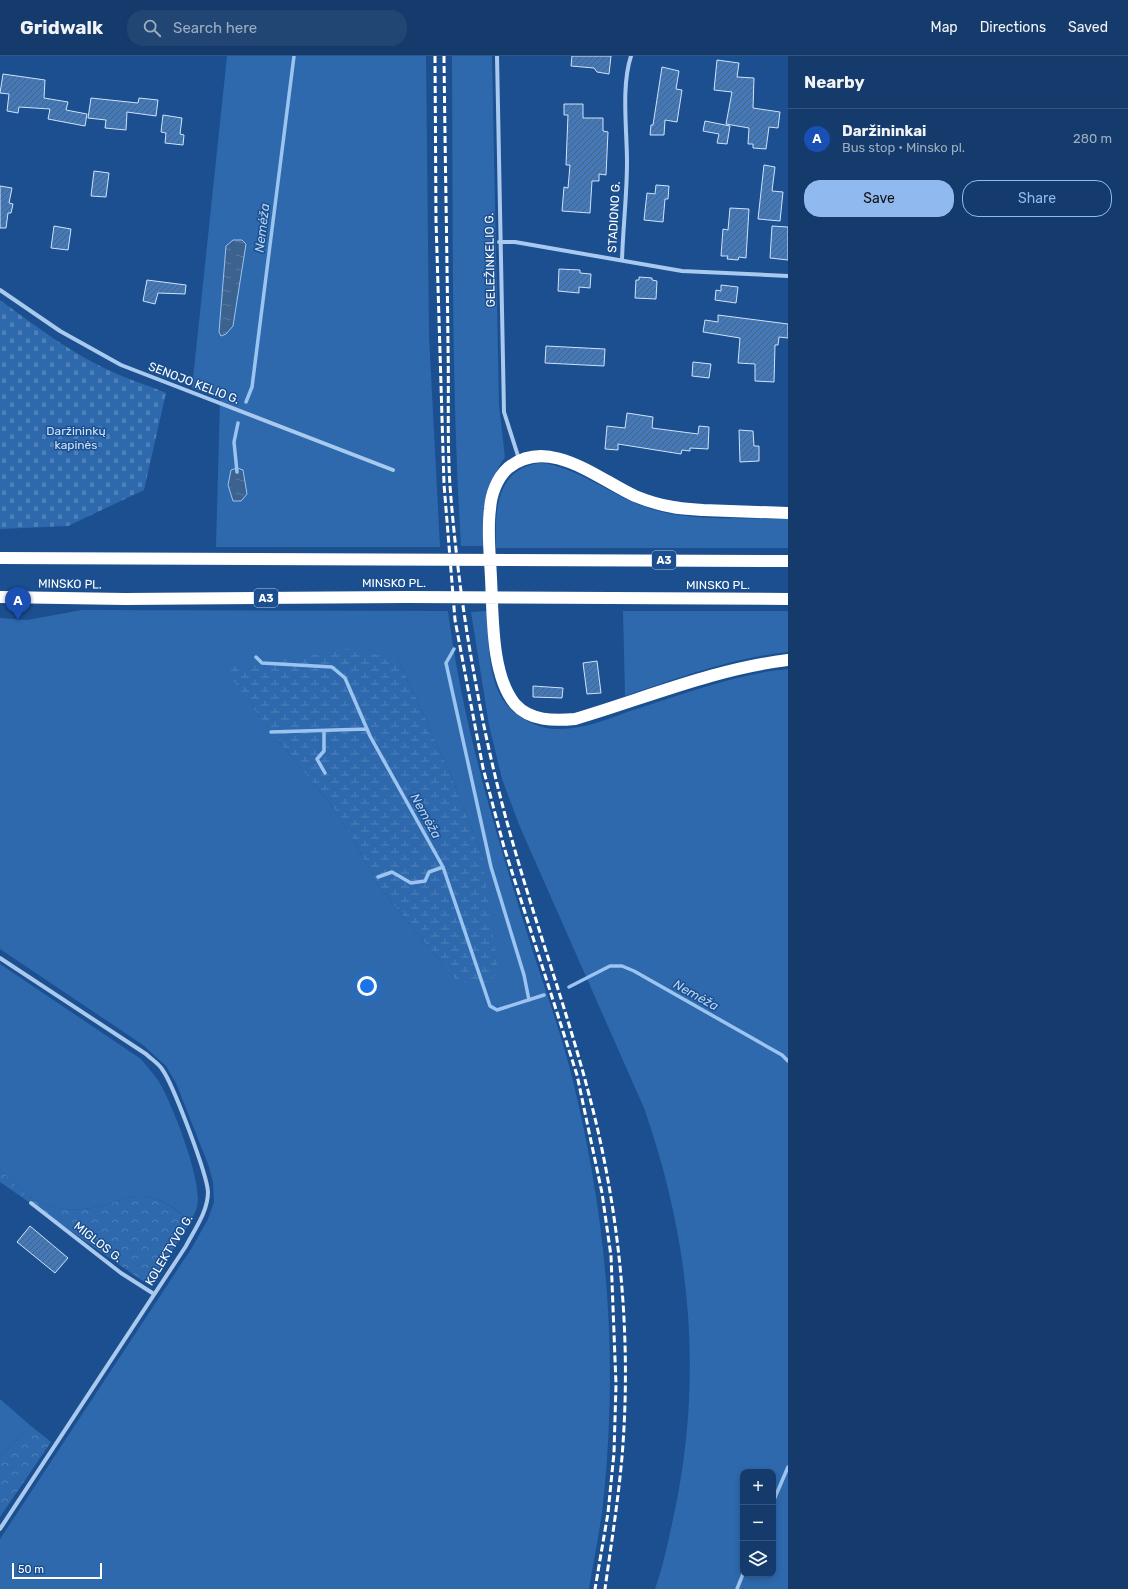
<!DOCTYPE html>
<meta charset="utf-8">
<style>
body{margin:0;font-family:Rubik,sans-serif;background:#214673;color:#f1f3f6}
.controls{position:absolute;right:12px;bottom:12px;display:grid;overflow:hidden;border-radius:8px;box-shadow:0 2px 6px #0003}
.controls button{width:36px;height:36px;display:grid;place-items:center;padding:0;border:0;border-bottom:1px solid #33557e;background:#143b6b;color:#f1f3f6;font:20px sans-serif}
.scale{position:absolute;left:12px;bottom:10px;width:90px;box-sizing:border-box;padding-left:4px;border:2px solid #fff;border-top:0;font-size:11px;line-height:14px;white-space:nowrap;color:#fff;-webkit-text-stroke:3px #1b4f8f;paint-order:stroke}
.you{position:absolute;left:367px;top:930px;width:14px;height:14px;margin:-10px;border:3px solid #fff;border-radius:50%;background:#1a73e8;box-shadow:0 0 0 6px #1a73e833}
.badge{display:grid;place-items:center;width:26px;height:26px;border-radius:50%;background:#90b9f0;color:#fff;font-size:13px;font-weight:700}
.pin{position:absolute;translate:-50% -33px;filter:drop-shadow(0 1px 2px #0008)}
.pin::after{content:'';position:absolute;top:21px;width:14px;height:12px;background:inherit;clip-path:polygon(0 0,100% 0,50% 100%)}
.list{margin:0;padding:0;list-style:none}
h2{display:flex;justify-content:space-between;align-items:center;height:52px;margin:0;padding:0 16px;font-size:17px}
h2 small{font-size:13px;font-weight:400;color:#9dadc1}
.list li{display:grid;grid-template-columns:26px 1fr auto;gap:12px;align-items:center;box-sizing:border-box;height:60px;padding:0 16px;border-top:1px solid #33557e}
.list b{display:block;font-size:15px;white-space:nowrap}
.list p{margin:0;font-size:13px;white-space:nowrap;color:#9dadc1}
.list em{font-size:13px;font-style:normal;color:#9dadc1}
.actions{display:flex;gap:8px;padding:12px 16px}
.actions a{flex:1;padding:9px 0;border:1px solid #90b9f0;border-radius:16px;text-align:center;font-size:14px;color:#90b9f0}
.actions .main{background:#90b9f0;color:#111}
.icon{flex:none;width:22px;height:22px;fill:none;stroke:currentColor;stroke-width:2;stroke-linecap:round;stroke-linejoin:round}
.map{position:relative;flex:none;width:788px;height:1533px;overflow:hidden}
header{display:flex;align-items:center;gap:24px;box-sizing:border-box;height:56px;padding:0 20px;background:#143b6b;border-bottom:1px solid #33557e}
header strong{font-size:19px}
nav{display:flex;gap:22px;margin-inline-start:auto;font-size:14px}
.search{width:280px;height:36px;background:#214673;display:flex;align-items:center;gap:10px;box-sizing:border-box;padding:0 14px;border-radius:16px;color:#9dadc1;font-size:15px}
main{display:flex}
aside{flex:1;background:#143b6b}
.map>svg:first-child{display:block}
</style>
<header>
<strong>Gridwalk</strong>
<div class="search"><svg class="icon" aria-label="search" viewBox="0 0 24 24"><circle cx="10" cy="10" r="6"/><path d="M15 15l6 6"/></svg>Search here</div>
<nav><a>Map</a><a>Directions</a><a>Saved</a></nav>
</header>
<main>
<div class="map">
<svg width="788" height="1533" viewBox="0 0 788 1533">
<defs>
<pattern id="forest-crowns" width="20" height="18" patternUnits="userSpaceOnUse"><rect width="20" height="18" fill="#2e69ad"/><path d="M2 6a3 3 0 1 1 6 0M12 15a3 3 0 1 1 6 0" fill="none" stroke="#4d80b9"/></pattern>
<pattern id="wetland-marsh" width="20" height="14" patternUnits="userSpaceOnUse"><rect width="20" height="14" fill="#2e69ad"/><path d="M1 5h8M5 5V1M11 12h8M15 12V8" fill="none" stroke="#4d80b9"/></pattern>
<pattern id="cemetery-stones" width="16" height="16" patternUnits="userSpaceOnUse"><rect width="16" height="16" fill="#2e69ad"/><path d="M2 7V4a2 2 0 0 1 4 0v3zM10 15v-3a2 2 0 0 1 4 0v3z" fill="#4d80b9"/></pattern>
<pattern id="water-ripples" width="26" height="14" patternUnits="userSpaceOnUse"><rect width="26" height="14" fill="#3c6290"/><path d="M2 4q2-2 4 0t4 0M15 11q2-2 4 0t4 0" fill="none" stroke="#597aa1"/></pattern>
<pattern id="building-hatch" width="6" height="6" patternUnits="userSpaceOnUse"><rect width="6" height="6" fill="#4478b7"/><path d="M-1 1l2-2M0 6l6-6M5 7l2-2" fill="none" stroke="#486282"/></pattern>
</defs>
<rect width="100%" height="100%" fill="#1b4f8f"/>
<!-- green -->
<path fill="#2e69ad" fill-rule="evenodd" d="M227,0h199l3,279 11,212h-224l4,-148 -28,-11zM226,190l-5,90 -2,-4z
M452,0h40l7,349 6,52c-21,32 -21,51 -22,89h-22c-10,-163 -8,-327 -9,-490z
M541,407c33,2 76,36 110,46 41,13 94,8 137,10v29h-292c-1,-36 -1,-80 45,-85z
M82,554l366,1c14,109 46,217 79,322 15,49 34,98 46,148 34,140 45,271 31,414 -3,31 -10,63 -15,94h-589v-50l193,-293 15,-27 6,-17 -1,-20 -5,-18 -32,-81 -10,-17 -23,-21 -143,-96v-331l27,2zM398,603l52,114 32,82 -28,123 -73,-89 -44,-77 -66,-80 -46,-64z
M487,555c2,29 0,63 16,89 11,17 37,30 57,29 24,0 48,-10 70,-18 52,-16 104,-37 158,-42v920h-133c8,-22 13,-47 18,-70 31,-140 18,-277 -29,-411l-124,-281 -18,-48 -13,-54 -18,-113zM743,1416h30v102h-30z
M623,555h165v41c-57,6 -110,26 -163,44z
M0,908l141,95c8,10 17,19 22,30 12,23 40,94 34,118 -1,4 -4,10 -6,14 -16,-13 -33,-26 -54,-25 -13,1 -26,9 -39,11 -44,8 -70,-4 -98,-39z
M0,1343l31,27 -31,31z"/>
<!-- forest -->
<path fill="url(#forest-crowns)" d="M0,1112c28,35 54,47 98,39 13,-2 26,-10 39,-11 21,-1 37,12 54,25l-41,65 -150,-104z
M31,1370l20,16 -51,75v-60z"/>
<!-- wetland -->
<path fill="url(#wetland-marsh)" d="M349,593l49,10 52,114 32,82 16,116 -7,9 -16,6 -21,-8 -73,-89 -44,-77 -66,-80 -47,-64z"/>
<!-- cemetery -->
<path fill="url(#cemetery-stones)" d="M0,244c37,27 75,56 117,74 16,7 33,12 49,19l-22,97 -76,36 -68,3z"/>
<!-- water -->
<path fill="url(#water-ripples)" stroke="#9cc4f0" d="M233,184h9l4,4 -13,82 -7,8 -5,2 -2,-4 7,-86z
M237,412l6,2 4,24 -6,7h-8l-5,-16 3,-15z"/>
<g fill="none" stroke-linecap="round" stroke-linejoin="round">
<!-- stream -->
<path stroke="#9cc4f0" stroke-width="3.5" d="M246,346l6,-15 42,-331
M237,416l-3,-30 4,-19
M454,593l-8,14 45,204 33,108 5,25
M256,601l6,6 70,4 13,11 25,58 73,131 47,139 7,4 47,-15
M324,675v20l-7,8 8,14
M271,676l96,-3
M378,821l14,-5 19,11 14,-2 4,-9 14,-5
M569,931l41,-21h12l12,5 148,84 6,6
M773,1446l15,-35
M737,1533l6,-15"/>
</g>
<!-- building -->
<path fill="url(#building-hatch)" stroke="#cfe3fa" d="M572,0h39l-2,18 -12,-2 -3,-4 -23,-2z
M717,4l22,3 -2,14 17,1 -1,30 27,4 -2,16 -9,-1 -3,22 -13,-1v-4h-5l1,-16 -23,-4 6,-32 -18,-2z
M662,11l17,4 -3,18 6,1 -5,32 -12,-2 -1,15h-14l1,-10h2z
M3,18l42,6 -1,18 24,4 -2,8 21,4 -2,12 -37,-7 2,-10 -31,-2 -1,6 -11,-2 2,-17 -9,-1z
M91,42l47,5 1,-5 19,2 -2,16 -29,-4 -1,18 -21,-2 1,-8 -18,-2z
M564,48h19v14h20v13l5,1 -2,43 -7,-1v7h-7l-2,32 -28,-2 2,-24 4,1 2,-23h-4l2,-50h-4z
M163,59l19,3 -2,16 4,1 -1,10 -18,-2 1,-10 -5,-1z
M705,65l25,5 -3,18 -10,-1 2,-9 -16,-3z
M764,109l11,2 -3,24 11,1 -3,29 -22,-2z
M94,115l15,2 -3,24 -15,-1z
M656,129l13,1 -1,13h-3l-2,23 -19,-2 3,-27 8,1z
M0,130l12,2 -3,15 4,1 -2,9h-3l-2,15h-6z
M730,152l19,1 -3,49 -7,-1 -1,3 -11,-1 1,-3h-7l2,-27 5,1z
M54,170l17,3 -3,21 -17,-2z
M772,170l16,1v33l-18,-2z
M559,213l21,1v3l11,1 -1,14 -11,-1v6l-21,-2z
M639,221l13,1v2l5,1 -1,18 -21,-1 1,-18h3z
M147,224l39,5 -1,9 -27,-1 -3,11 -12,-3z
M721,229l17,2 -2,16 -21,-3 1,-10 5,1z
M718,259l70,9v14l-9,-1 -1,8h-3l-1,37 -19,-1v-17l-17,-1 2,-25 -37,-6 2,-12 13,2z
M546,290l59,3 -1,17 -59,-3z
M693,306l18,2 -2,14 -17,-2z
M627,357l26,4 -1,11 46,6 1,-8 10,1 -1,22 -18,-1v3l-8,-1 -1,4 -63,-10v6l-13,-1 2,-23 18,2z
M739,374l14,1 1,15h5v15l-19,1z
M597,605l4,32 -14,1 -4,-31z
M533,630l30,2 -1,10 -29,-1z
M30,1170l38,32 -13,15 -38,-31z"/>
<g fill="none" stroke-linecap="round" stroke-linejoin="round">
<!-- street -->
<path stroke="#a9c9ee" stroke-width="4" d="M497,0l7,356 15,47
M499,186h16l167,29 106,5
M622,204c1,-33 5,-65 5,-98 0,-32 -6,-76 4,-106
M0,234l60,41 61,34 272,105
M0,902l146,96c5,5 12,9 16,15 11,15 45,105 46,123 0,19 -13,37 -22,54l-186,283
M31,1147l90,70 33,21"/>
<!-- highway -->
<path stroke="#fff" stroke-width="12" d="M788,457c-28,-1 -56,-2 -85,-3 -10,-1 -20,-1 -30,-3 -12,-2 -26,-6 -38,-11 -37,-17 -87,-61 -127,-28 -11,10 -17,26 -18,41 -3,23 0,46 1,69 2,37 0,97 24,126 15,17 39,17 60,15 71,-21 139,-50 213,-59
M0,502l788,3
M0,541l125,2 282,-2 381,2"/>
<!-- rail -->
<path stroke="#fff" stroke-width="3" stroke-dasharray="7 3" stroke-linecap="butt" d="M435,0l1,164 8,264 11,136 28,148 21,79 73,228 25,118 9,63 5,128 -2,69 -6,60 -13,76
M444,0c1,96 3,193 4,289 1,47 -1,94 2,141 5,64 13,129 25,193 10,57 23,113 39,168 27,95 62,188 84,284 24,106 33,218 24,326 -4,45 -11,88 -17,132"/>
</g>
<g text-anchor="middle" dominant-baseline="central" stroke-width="3" stroke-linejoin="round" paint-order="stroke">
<!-- shield labels -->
<g fill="#1b4f8f" stroke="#bbcadd" stroke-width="1">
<rect x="652" y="495" width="24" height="18" rx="3"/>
<rect x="254" y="533" width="24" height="18" rx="3"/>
</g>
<g font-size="11" font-weight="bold" fill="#fff">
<text x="664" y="504">A3</text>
<text x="266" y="542">A3</text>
</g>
<!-- street labels -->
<g font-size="12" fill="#fff" stroke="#1b4f8f">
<text transform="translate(614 161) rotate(-87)">STADIONO G.</text>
<text transform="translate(490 204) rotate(-91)">GELEŽINKELIO G.</text>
<text transform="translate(194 327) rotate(21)">SENOJO KELIO G.</text>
<text x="394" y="527">MINSKO PL.</text>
<text transform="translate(70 528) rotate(1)">MINSKO PL.</text>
<text x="718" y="529">MINSKO PL.</text>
<text transform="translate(98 1186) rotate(38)">MIGLOS G.</text>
<text transform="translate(169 1194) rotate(-59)">KOLEKTYVO G.</text>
</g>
<!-- park labels -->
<g font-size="12" fill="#cfe3fa" stroke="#1b4f8f">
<text x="76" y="375">Daržininkų<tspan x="76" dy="14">kapinės</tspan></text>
</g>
<!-- water labels -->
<g font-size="13" font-style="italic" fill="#b5d3f5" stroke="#1b4f8f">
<text transform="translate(262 172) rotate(-83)">Nemėža</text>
<text transform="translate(426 760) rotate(61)">Nemėža</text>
<text transform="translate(696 939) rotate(29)">Nemėža</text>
</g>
</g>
</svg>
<div class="controls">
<button>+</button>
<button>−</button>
<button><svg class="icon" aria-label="layers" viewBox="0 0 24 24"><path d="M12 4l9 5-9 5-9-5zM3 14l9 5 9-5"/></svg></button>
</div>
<div class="scale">50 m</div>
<div class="you"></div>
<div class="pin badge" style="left:18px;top:564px;background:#1a4fb4">A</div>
</div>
<aside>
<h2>Nearby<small></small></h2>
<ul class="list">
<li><span class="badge" style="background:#1a4fb4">A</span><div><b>Daržininkai</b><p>Bus stop · Minsko pl.</p></div><em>280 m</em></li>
</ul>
<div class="actions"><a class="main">Save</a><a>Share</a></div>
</aside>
</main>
